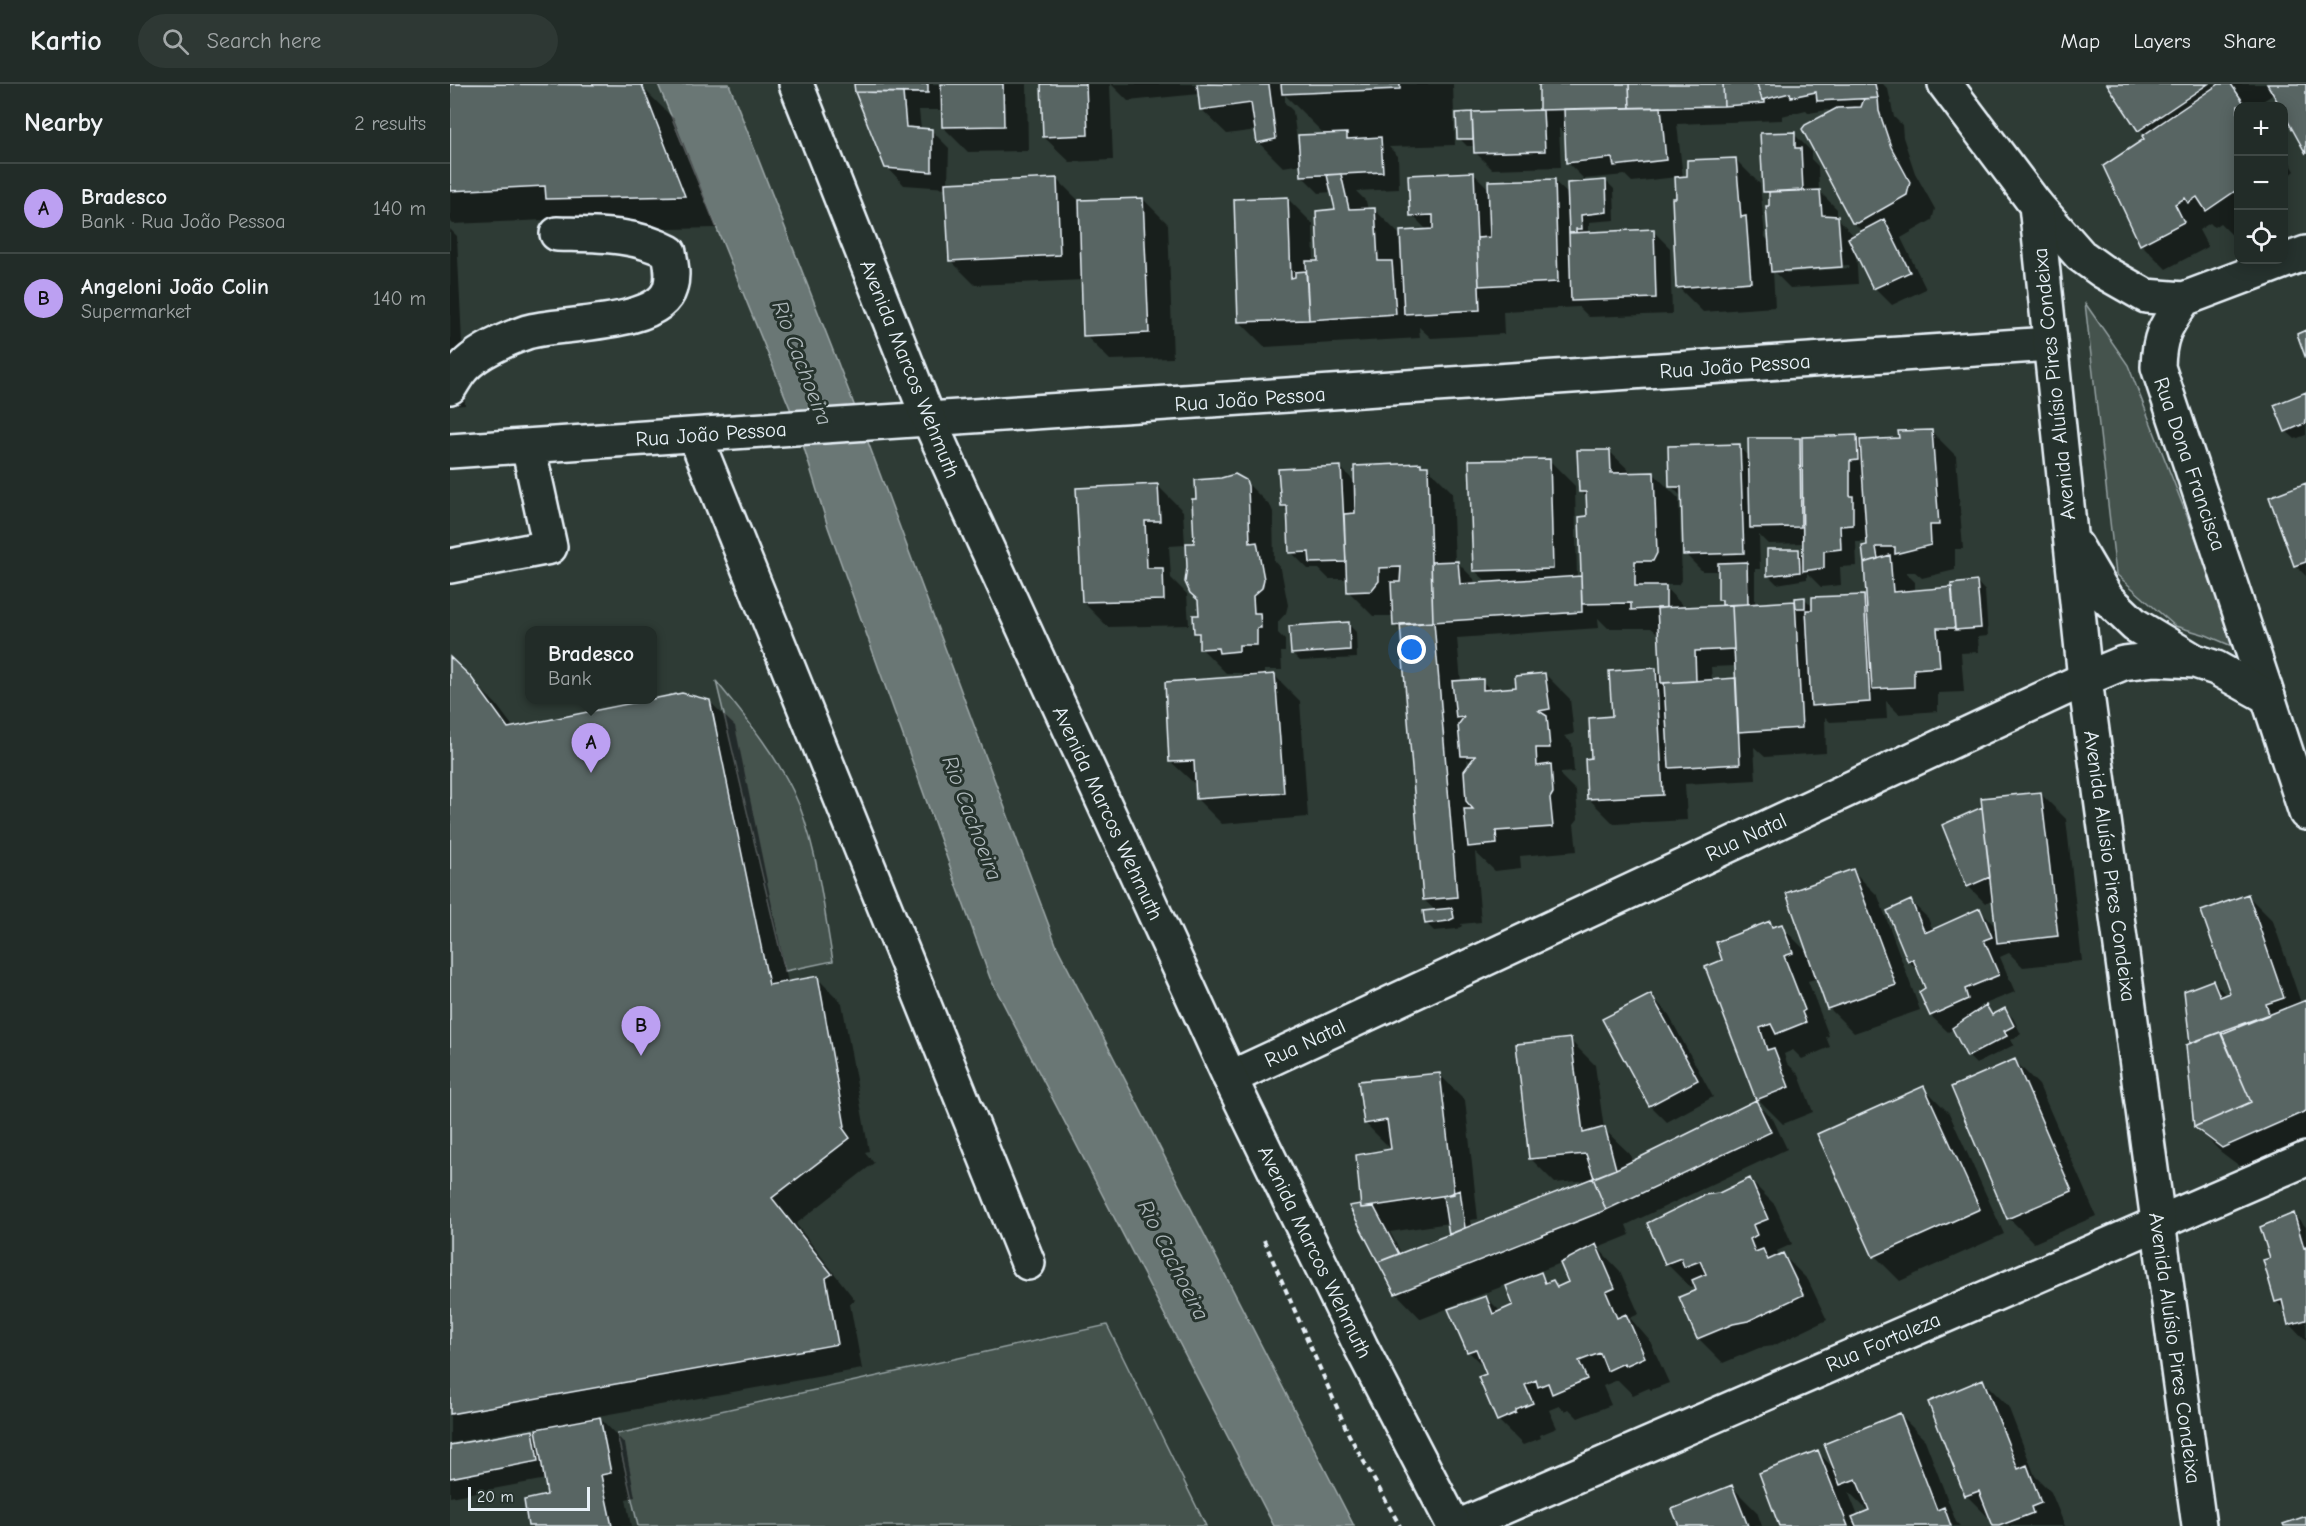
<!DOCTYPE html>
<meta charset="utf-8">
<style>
body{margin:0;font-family:"Comic Neue",sans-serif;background:#2e3834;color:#f1f3f6}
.controls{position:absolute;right:18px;top:18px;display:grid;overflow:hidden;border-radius:12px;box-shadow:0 3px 15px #0003}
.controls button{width:54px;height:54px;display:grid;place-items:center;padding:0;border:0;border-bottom:2px solid #3f4845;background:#222c28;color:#f1f3f6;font:30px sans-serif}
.scale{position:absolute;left:18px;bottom:15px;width:122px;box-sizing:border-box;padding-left:6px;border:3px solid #e8f1f8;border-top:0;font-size:16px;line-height:21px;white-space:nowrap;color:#e8f1f8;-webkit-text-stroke:4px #26332d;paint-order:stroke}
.you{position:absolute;left:962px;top:566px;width:21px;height:21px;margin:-15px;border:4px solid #fff;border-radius:50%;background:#1a73e8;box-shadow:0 0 0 9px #1a73e833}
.badge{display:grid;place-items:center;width:39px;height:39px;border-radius:50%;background:#bca0f2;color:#111;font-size:20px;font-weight:700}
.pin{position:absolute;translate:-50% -50px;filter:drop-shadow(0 2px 3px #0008)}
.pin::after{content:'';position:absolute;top:32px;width:21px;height:18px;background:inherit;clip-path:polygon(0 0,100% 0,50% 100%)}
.popup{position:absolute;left:75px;top:542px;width:132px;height:78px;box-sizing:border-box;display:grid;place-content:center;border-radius:12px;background:#222c28;filter:drop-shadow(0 2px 4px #0005);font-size:20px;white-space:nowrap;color:#a2a7a8}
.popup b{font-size:22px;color:#f1f3f6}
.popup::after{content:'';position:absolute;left:50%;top:100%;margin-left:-12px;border:12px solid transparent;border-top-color:#222c28}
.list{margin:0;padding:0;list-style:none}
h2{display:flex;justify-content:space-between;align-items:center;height:78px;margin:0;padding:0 24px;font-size:26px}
h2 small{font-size:20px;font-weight:400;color:#a2a7a8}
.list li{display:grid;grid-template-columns:39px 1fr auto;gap:18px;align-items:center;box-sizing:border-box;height:90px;padding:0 24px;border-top:2px solid #3f4845}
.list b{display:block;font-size:22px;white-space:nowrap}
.list p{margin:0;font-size:20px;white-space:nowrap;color:#a2a7a8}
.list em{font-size:20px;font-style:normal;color:#a2a7a8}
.icon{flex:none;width:33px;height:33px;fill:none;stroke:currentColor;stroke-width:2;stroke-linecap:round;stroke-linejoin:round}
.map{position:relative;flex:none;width:1856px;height:1442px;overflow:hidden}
header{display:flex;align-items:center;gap:36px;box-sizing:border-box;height:84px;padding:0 30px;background:#222c28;border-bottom:2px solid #3f4845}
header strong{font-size:28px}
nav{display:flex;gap:33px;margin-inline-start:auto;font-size:21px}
.search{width:420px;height:54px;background:#2e3834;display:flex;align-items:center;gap:15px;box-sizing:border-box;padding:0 21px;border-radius:33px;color:#a2a7a8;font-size:22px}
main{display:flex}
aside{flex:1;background:#222c28}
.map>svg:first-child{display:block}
</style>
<header>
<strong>Kartio</strong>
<div class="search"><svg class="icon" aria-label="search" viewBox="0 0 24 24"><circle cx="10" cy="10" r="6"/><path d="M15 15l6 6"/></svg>Search here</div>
<nav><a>Map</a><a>Layers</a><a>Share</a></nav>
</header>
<main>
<aside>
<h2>Nearby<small>2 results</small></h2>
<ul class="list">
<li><span class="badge">A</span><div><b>Bradesco</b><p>Bank · Rua João Pessoa</p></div><em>140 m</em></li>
<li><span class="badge">B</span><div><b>Angeloni João Colin</b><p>Supermarket</p></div><em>140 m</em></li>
</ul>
</aside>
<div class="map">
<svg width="1856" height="1442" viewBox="0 0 1856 1442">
<rect width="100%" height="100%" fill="#2e3b35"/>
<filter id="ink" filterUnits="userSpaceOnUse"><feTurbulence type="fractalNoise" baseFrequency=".0167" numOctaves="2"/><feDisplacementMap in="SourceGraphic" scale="12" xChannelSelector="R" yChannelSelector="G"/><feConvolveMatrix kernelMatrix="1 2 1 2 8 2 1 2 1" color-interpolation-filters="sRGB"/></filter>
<g filter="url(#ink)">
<!-- green -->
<path fill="#45524e" stroke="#96a2a3" stroke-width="1.5" d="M1635,219l43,62 111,284 -33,-14 -31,-9 -59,-52z
M266,597c28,35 57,69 77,110 24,50 30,115 40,170l-48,10z
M657,1241l99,201h-568l-21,-92z"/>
<!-- water -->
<path fill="#6b7775" stroke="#9da8a9" stroke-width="1.5" d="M208,0h71l121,310 207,553 297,579h-80l-284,-548 -162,-451 -30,-99z"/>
<!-- shadow -->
<path fill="#0007" fill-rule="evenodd" d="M0,0h189l35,35 43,109 -137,3 -12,-12 -115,5 -3,-3z
M406,0h171l1,67 -60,1 -25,-25v-17h-24l2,20 11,1 17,17 -1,36 109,-5 23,23 63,-3 25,25 5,134 -63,2 -25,-25 -2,-55 -108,5 -25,-25 -3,-72 -43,-3 -17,-18 -31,-75z
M592,0h68l3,76 -43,2 -26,-25z
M661,0h342l2,61 -66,2 9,9 1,33 -43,2 10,10 2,9 6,-1 25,25 1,18h3l24,-22 -15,-15 62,-41 16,16 64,-9 15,14 37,-14 8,8 1,31 -26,2v11l64,-2 17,17 2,66 -83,3 -10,-10 -76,4 1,23 -73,4 -12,-11 1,11 -155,9 -25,-25 48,-123 25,25 1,38h6l16,-52 -4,-18 -13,1 -17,-17v-12l-19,3 -25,-25 -1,-12 -30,4 -26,-25 -2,-15 -71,7zM835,11l40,40 -27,13 -5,-37 -8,-8z
M1090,0h343l5,5 6,28 8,8 1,12 12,36 20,36 -3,11 -31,18 25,51 -34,16 -17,-17 -19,-38 2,34 -68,4 -17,-17 2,36 -72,5 -25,-25 -1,-110 -45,5 -7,-7 -41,4 -17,-17v-27l-8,-7 2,39 -69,2 -17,-17v-6h-8l-8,-8 -1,-24 85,-3 -2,-2zM1356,26l3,3 19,-3 3,3 22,109 10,10 -9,4 -17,-19v-8l-18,-18 -1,-25 -7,-7v-8l-17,-17 -30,57 7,6v46l-6,-6 -5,-53 -25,-25 -52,19 -6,-54 105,-4v-4zM1399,181l1,3 -64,5v-3z
M1658,0h198v67l-22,-41v-4h-3l-7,-12 -19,12h-17v125l-6,4 -12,-12 -6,4 -4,-4 -11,7 9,17 -42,22 -25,-25 4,-108z
M1834,69l11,18 -11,9z
M0,145l7,7 8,169 -15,1z
M1856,309v42l-11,4 -9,-8 -10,-25z
M1481,347l25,25 7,93h-8v21l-33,8 -7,-6h-10l10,10v9l38,-3 24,-6 8,9 3,45 -10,1 1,15 -18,1 3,39 -26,1v18l-39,3 -13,-13 1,18 -57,3 -5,-5 1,36 -61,4 -11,-10 2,33 -71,4 2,36 -73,4 -25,-25 3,-39 22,-42 41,-48 7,6 -3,-42 -8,-6h-43l-10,-10 1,10 -142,10 4,44 21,-1 10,10 26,-2 27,-15 25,25 4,35 -10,2 8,7 2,29 -13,1v3l15,15 2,28 -4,5 3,27 -57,5 1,12 -26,3 -20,-19 6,70 -20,2 1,2 -5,3 -23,2 -8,-8 10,-12 -12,-11 -22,-268 -7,-7 -1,-9h-21l-25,-25v-12h-19l-10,-10h-11l-17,-17 -2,-40 -7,-7 59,-37 15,15 64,-18 7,2 25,25 3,70h2l17,17 1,5 13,-1 -14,-13 76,-109 25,25 2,92h5l7,-61 -1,-18 -8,-8 29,-40 24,23h21l25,25 3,80 -4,6h-15l23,24 40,-2 -6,-7 -1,-29h-17l-17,-17 -2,-56 -12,-12 68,-40 11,11 50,-18 4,4 52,-7 5,5 39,-2zM1309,451l9,9 36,-1v13l-6,-6 -29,26 8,8 30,-5v-6l14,14 20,-2 -1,-18 17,-1 -1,-24h13l-1,58 -4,-3 -50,11 -9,-9 -8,3 -42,3v-36h5zM1286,582l1,13 -25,2 -1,-14zM1017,675l5,5 -4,5z
M795,397l26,26 2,5 1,49 7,8 7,36 -2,8 -8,9v11l7,7v12h-4l1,18h-18v6h11l25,25 8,116 -86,7 -25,-25v-13l-27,-25 76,-83 -5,-5h-15l-25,-25 -1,-11 -5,-5 5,-15 -4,-72z
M1856,401v91l-11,-11z
M708,402l25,25 2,34 -16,1 2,32 16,16 2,31 -81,2 -25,-25z
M898,540l8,8 1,26 -57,3 -8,-8z
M0,575l46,45 18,24 195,-27 26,25 53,257 29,-5 25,25 27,148 -4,1 9,11 -78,61 59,76 -5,4 12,65 -264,47 27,28 10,53 -9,2 5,27h-101l18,-30 -2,-17 -96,18v-50l82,-16 7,7 -2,-11 -87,16z
M1591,710l25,25 16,142 -59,6 -14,-14 -9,4 15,35 -35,14 2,4 4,-3 9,8 10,-5 8,8 8,16 -10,6 3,5 -38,19 -8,-8 -14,-27 -6,3 -17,-16 -4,-27 -7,-16 -11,-12 2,-59 17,16 5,13 46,-21 17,17 -2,-28 -9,4 -17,-17z
M1403,787l25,25 42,114 -66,23 -25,-25 -11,-30 -10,3 21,55 -3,1 4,10 -28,12 -9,-9 -9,4 3,9 12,12 14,37 -30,12 -25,-25 -34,-138 46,-39 5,6 6,-2 28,28z
M1798,812l25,25 28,82 5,-1v145l-57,26 -28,-21 -26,-26 -4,-84 22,-61 14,15 5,-2z
M1200,911l17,17 46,85 -46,25 -17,-17z
M1120,956l25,25 9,64 26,25 2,8 124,-60 17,17 14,30 -161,76 4,10 -32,13 22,23 19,43 -9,4 20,23 19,42 -18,7 -2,-2 -16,7 -15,-15 -15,6 8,19 -33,13 -9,-9 -4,2 -6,-5 -10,4 8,18 -17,7 1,3 -18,7 -25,-25 -12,-51 -18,-18 -19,-43 -28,11 -25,-26 -36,-87 2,2 -5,-52 35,-6 -26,-26 74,-49 25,25 13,119 -8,1 1,7 119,-47 -35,3 -25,-25zM999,1139l1,13 -48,19 -12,-23zM1111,1179l9,19 -11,6 -6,-7 -4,2 -11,-11zM1056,1201l9,21 -14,6 -15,-15 -36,13 -1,-3z
M1564,976l25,25 57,131 -62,27 -25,-25z
M1474,1004l25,25 55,121 -104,47 -25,-25z
M1300,1096l25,25 17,39 -15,7 2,5 4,-1 25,25 19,40 -54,26 -14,2 -36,15 -25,-25v-47l-2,-4 -5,1 -25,-25 54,-69z
M1844,1131l12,12v114l-16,-17 -4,-13 -10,-10 -4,-42z
M1533,1297l25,25 27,70 16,16 14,34h-71l-2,-5 -26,-26z
M1450,1331l25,25 31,82 4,4h-180l37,-74 19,18zM1398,1407l18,18 3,-1 1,3 -12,5z
M1282,1403l25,25 5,14h-82z"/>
<!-- building -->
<path fill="#596563" stroke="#e8f1f8" stroke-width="1.5" d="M0,0l192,1 43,111 -139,3 -1,-13 -95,5z
M404,0h74v9l-73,-1z
M491,0h62l1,42 -62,1z
M591,0h45l2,51 -45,2z
M747,0l72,1 7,54 -19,4 -6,-40 -51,7z
M831,0h119v5l-118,5z
M1089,0h90l1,24 -91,2z
M1179,0h94l1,22 -94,2z
M1273,0h34l5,16 3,-1v4l-41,3z
M1307,0h118l3,14 -61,3 -1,-9 -25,5 -1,-4 -28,7z
M1657,0h101l-70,47z
M1769,0h12l15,22h-8v83l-32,22 -9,-14 -9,6 -3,-5 -10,6 9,18 -44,23 -37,-79 41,-27 -2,-3z
M1817,0h39v70l-22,-40v-8h-4z
M405,8l48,1 3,34 26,2v43l-47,-4z
M1428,14l1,13 12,36 19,35 -3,13 -49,28h-6l-50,-94 3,-4 32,-17 24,-1 3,-8z
M1211,23l5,53 -52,6 -2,-8 -46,5 -2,-54z
M1093,26l2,41 -71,2 -2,-41z
M1022,28l1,27h-16l-1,-26z
M1345,48v16h6l2,42 -40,2 -3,-59z
M897,49v6l34,-2 2,35 -82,4 -3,-41z
M1286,74l5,59 5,-1 5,66 -75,6 -4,-90h4l-1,-21 12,-1v-16z
M1024,88l6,138 -76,4 -4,-83 33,-2v-14l-23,1 -2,-41z
M891,90l8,35 26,-1 3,53h14l4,53 -87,6 -3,-59h12l-2,-50 19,-2 -8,-34z
M607,94l3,77 -111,6 -4,-78z
M1105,95l3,103 -79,4 -2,-48 13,-1 -2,-56z
M1156,96l1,32 -26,3 1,14h-6v4h-7l-2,-50z
M1370,106l2,25 16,1 4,51 -71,5 -5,-66h3v-14z
M838,113l3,81 4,-1v-5l11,-1 3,49 -71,2 -4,-123z
M693,114l6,135 -66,3 -4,-136z
M1434,135l26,53 -37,17 -25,-51z
M1204,145l2,69 -85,3 -2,-68z
M1856,246v29l-9,-25z
M1856,308v31l-21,9 -11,-27z
M1482,346l7,95h-9l1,20 -36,9v-7h-19l2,12 -14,4 -2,-17 5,-1 -7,-105 39,-2 -1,-7z
M1407,351l1,25 -8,1v35h3v29l-13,1 1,23 -17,2v17l-21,3 -1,-134z
M1298,354h52l1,89 -51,1z
M1290,360l4,109 -61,2 -2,-68h-12l-1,-41z
M1127,366h33l1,23 43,-1 3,81 -4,8h-18v25h31v22l-35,2v-7l-49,1 -3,-87 8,-1 -1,-24h-7z
M1100,375l3,110 -80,2 -4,-111z
M971,379v3h7l5,156 -40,4 -2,-44h9l1,-15 -22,1v13l-8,10 -24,1 -3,-78 11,-1 -1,-47z
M891,382l5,96 -36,1 -1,-11 -20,1 -2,-47h-6l-3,-37z
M785,390l11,6 2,6 2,57 7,-1 7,37 -2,9 -9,8 1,17h6l1,15h-4v17h-18v6l-20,2 -1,-5 -19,1v-16h-5l-1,-18h6l-1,-15 -8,-7 -5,-11 2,-15 -1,-24h8l-2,-44h4l-1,-19 26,-2z
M1856,399v79l-12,4 -25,-69z
M708,400l2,37h-15l2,47h16l1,32 -82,2 -6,-114z
M1317,465h32l1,23 -33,4z
M1440,471l3,37 59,-5 3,41h-18l3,39 -26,2v18l-42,2 -8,-126z
M1008,477l2,23 121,-8 1,36 -149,10 -2,-60z
M1297,478l1,42 -26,1v-5h-4v-37z
M1527,497l4,47 -26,2 -4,-46z
M1414,511l6,107 -59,4 -5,-96h6v-13z
M1355,513v11h-9l-1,-10z
M1345,517l7,127 -64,4 -6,-127z
M1282,521l2,44 -39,2 1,30 -35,2 -4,-75z
M899,538l1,28 -59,4 -2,-28z
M984,538l23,275 -34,3 -23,-276z
M0,573l21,20 37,51 174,-35 28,7 59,285 49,-9 27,150 -3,1 8,11 -78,60 60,76 -6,4 12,66 -388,70z
M1206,584l7,127 -76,4 -2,-40 6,-1 -2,-40 23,-2 -3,-45z
M1095,589l5,36 -11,2 8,5 3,32h-14l1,18 14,-2 2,29 -3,5 3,29 -57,4 1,13 -29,3 -4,-38h9l-7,-8 -2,-30 11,-15h-14l-3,-31 6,-8 -8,1 -4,-37 31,-2v11l33,-3 -1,-11z
M825,590l9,119 -88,6 -2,-38 -25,1 -4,-80z
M1286,594l4,86 -71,4 -5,-85z
M1591,708l17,144 -61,7 -16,-145z
M1532,723l8,70 -23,10 -25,-62z
M1403,785l43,116 -69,24 -41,-116z
M1798,810l36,104 -18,6 3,10 -79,29 -6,-52 29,-11 7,17 10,-4 -29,-82z
M1461,816l13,31 3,1 53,-24 12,29 -8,3 15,35 -34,14 3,10 -38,17 -11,-24 6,-4 -12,-29 -5,3 -21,-51z
M1002,824l2,10 -6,3 -23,3 -2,-13z
M1320,837l2,6 10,-3 11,29 -9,3 21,54 -3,2 4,10 -30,12 -5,-10 -11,4 7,22 7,-2 15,39 -33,13 -51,-133 17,-7 -6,-18z
M1201,910l47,86 -49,26 -47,-87z
M1856,916v111l-84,37 -28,-21 57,-25 -30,-68z
M1536,921l6,10 13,-7 9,18 -10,5 3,5 -40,21 -15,-29z
M1771,948l30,70 -57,25 -8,-82z
M1121,954l12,95 22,-6 11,42 -22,9 -8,-24 -57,5 -13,-115z
M1565,975l57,132 -65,28 -56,-132z
M990,989l14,121 -93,14 -5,-53 35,-6 -4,-29 -23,4 -6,-43z
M1474,1002l56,123 -107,48 -56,-123z
M1306,1016l15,32 -165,78 -13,-32 23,-9z
M1143,1094l13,32 -211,84 -17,-32z
M1300,1094l18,41 -15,6 4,10 -7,4 5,13 8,-3 5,11 15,-7 20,42 -55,26 -15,3 -36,15 -18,-42 17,-7 -4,-10 14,-6 -6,-13 -16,6 -3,-9 -16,6 -18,-41 57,-28 15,-2z
M1010,1106l5,38 -16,7 -6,-39z
M910,1120l1,4 13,-1 25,47 -21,8 -29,-56z
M1844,1129l10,35 2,-1v73l-18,5 -6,-25 -7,2 -12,-42 7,-2 -10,-31z
M1146,1160l19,44 -9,4 11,26 9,-4 19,43 -20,9 -1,-3 -17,8 -7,-18 -21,8 8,18 -35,15 -4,-11 -10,4 -2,-7 -11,5 8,18 -17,7v3l-19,8 -19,-44 8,-3 -10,-25 -9,3 -19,-43 38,-13 7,18 20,-9 -7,-19 35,-14 4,11 8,-3 4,7 11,-5 -8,-19z
M1533,1295l35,90 9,-4 14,38 -10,4 2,6 -34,13h-6l-14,-35 -14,5 -37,-94z
M1450,1329l37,97 7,-3 7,19h-95l-4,-9 17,-7 -13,-31 -16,6 -16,-41z
M150,1333l11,56 -10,2 11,51h-84l-4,-26 23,-5 -11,-66z
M83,1346l5,31 -88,17v-33z
M1368,1366l30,76h-69l-20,-53z
M1282,1401l16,41h-69l-7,-17z
M1856,1432v10h-22l-1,-2z"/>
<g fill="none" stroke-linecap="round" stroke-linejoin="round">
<!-- minor casing -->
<g stroke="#e8f1f8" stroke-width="38">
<path id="minor" d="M1586,121l44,50 22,16 44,25 38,3 122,-46
M1734,215c-18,27 -25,35 -26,68l110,330
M0,303c4,-6 8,-14 13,-19 14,-16 44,-29 64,-36 33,-10 132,-5 143,-44 4,-13 1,-24 -1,-36 -36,-19 -73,-17 -112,-18
M245,352l333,827
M0,367l1600,-107
M0,482l100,-19 -22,-101
M780,994l855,-399
M1010,1442l846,-367"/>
</g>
<!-- major casing -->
<g stroke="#e8f1f8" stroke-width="38">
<path id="major" d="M346,0l133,336 40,89 261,569 131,269 93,179
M1495,0l91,121 49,474 114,847
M1626,462l30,51 29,28 58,35
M1635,595l38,-16 32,-4 40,2 21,7 52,29 38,116"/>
</g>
<!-- path -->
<path stroke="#e8f1f8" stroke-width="4" stroke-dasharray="6 4.5" stroke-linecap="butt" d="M814,1156l85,195 51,91"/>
<!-- minor -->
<use href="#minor" stroke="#26332d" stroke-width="33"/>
<!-- major -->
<use href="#major" stroke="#26332d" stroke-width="33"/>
</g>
</g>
<g text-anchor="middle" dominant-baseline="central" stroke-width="6" stroke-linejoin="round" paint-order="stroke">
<!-- street labels -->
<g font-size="21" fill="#e8f1f8" stroke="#26332d">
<text transform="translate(1285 282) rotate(-4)">Rua João Pessoa</text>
<text transform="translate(460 285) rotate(68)">Avenida Marcos Wehmuth</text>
<text transform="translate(1604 300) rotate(-96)">Avenida Aluísio Pires Condeixa</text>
<text transform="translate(800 315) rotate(-4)">Rua João Pessoa</text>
<text transform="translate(261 350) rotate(-4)">Rua João Pessoa</text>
<text transform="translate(1740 380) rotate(71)">Rua Dona Francisca</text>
<text transform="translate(658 729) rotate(65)">Avenida Marcos Wehmuth</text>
<text transform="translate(1296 753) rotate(-25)">Rua Natal</text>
<text transform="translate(1660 782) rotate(82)">Avenida Aluísio Pires Condeixa</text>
<text transform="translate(855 959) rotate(-25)">Rua Natal</text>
<text transform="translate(865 1168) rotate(64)">Avenida Marcos Wehmuth</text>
<text transform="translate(1433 1258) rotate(-23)">Rua Fortaleza</text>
<text transform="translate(1725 1264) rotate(82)">Avenida Aluísio Pires Condeixa</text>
</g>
<!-- water labels -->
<g font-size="22" font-style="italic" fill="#b0babd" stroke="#26332d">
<text transform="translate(352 279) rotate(69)">Rio Cachoeira</text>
<text transform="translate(522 734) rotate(69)">Rio Cachoeira</text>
<text transform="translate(723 1176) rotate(63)">Rio Cachoeira</text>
</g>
</g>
</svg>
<div class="controls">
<button>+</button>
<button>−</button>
<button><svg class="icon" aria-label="locate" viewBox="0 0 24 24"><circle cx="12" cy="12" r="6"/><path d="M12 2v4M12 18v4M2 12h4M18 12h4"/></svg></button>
</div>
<div class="scale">20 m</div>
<div class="you"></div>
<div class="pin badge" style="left:141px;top:689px">A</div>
<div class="popup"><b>Bradesco</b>Bank</div>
<div class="pin badge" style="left:191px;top:972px">B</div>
</div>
</main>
